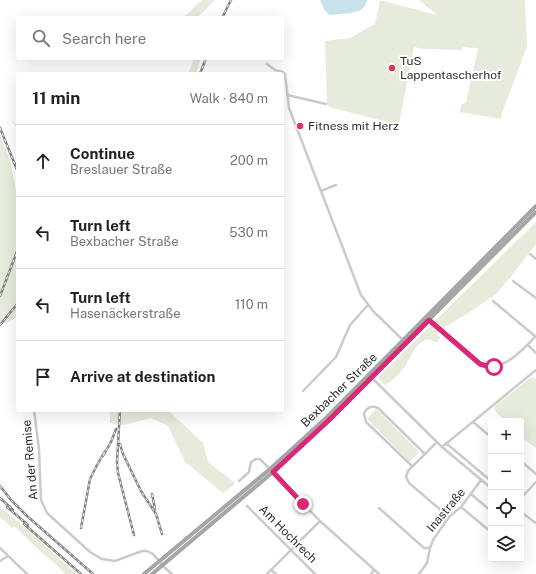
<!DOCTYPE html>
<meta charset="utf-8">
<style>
body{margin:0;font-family:"Public Sans",sans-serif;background:#f2f2f2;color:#222}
.controls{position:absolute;right:12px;bottom:12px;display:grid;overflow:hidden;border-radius:4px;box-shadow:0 4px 16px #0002}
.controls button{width:36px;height:36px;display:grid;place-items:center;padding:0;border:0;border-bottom:1px solid #e0e0e0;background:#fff;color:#222;font:20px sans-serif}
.stop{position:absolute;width:12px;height:12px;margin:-9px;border:3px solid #db2777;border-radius:50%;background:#fff}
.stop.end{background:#db2777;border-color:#fff;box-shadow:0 1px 4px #0008}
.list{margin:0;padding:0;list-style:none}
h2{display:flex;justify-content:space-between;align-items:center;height:52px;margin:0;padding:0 16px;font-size:17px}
h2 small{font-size:13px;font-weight:400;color:#767676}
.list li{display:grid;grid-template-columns:26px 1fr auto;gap:12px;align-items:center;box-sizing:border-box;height:72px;padding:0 16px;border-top:1px solid #e0e0e0}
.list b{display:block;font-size:15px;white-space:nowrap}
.list p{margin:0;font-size:13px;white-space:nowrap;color:#767676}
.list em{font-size:13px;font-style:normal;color:#767676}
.icon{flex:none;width:22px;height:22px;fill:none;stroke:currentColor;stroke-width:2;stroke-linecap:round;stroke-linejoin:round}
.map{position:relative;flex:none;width:536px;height:574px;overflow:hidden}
.search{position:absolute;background:#fff;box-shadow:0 4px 16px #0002;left:16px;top:16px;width:268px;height:44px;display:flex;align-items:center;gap:10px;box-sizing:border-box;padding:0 14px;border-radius:4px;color:#767676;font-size:15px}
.panel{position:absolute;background:#fff;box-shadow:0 4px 16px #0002;left:16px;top:72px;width:268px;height:340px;border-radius:4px}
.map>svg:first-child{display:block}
</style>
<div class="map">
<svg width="536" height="574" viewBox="0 0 536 574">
<rect width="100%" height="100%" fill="#fff"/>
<!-- green -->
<path fill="#e6ebdc" d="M202,0h13l-18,18h-14z
M380,0l57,15 -18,-15h106l2,46 -25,67 -1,6 -41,-7 1,-7 5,-3 12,-53 -1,-1 -14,-1 -1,3 -39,-1 -9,-2 -14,72 -1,3 -4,2 -66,-17 -2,-4 -2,-62 25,-3 25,-14z
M194,58h7l-5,16h-8z
M0,135l10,25 6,30h2v126l-12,8 -6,-3z
M536,222v22l-27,35 -13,15 -29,20 -26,15 -4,4 3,5 -2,4h-3l-7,-3c-13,3 -17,19 -24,29 -5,7 -12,13 -19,17l-6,-6v-3z
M533,377l3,2v69l-15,-11v-16h-16l-10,-10 -1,-4 36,-29z
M376,409l43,43 -9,10 -43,-43z
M110,410h58l35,33 5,19 26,20v3l-11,8 -38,-31 -17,-36 -17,-8 -27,7 -14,-2z
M0,506l77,68h-12c-8,-10 -17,-16 -26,-24 -8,-7 -16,-16 -25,-24l-2,2 -12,-11z"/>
<!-- water -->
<path fill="#c8e2eb" d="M320,0h47c-2,16 -25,13 -37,15l-5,-4z"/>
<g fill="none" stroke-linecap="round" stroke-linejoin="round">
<!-- stream -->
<path stroke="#c8e2eb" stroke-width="1" d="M13,122l5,6"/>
<!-- street -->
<path stroke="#cbcbcb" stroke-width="2.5" d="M267,64l8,6 8,2 2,2 4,34 72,187 12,16 31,30
M287,95l39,9
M321,191l15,-6
M530,254l6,5
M513,281l23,17
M493,301l43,36
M429,319l51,45c21,10 42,-13 56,-28
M528,345l8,8
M371,377l71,70 49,41
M303,391l33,-34 14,-32 18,-20
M34,410l5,39 2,51 6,13 43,39 12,7 13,2 27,-10h5l6,3 12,14 7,6
M473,422l18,15
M437,442l-29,29 -2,6 3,6 40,34
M446,443l45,38
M442,447l94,-77
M521,461l15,13
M412,466l-46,-44 -2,-8c2,-6 7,-9 14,-6l47,46
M239,481l10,-9 2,-10 5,-3h4l60,62 59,53
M471,494l20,17
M521,498l15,-16
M247,506l68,68
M461,507l30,25
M379,508l45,40h6
M521,512l15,11
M521,536l2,4 -2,6
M0,548l27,26
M0,561l8,-5
M271,570l5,4
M267,574l53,-53
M371,574l3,-4
M419,574l8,-11 3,-15 3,-8 16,-23 12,-10 20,-27"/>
<!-- primary -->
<path stroke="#a6a6a6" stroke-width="4" d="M144,574l126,-105 56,-51 210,-212
M152,574l121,-102 55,-51 208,-209"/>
<!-- rail casing -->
<g stroke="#838383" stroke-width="2.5">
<path id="rail" d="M222,18l9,-18
M200,74l6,-16
M0,128l18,44
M0,296l18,-47
M0,325l18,-22
M120,410l-3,52 1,11 16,62
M120,444l3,10 18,37 15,23 6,20
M103,456l8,-14 5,-13
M0,486l11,14 16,16 66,58
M152,494l3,15
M0,498l13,12
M7,507l21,18
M24,524l57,50
M81,528l9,-49 7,-14 8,-14"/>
</g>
<!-- rail -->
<use href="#rail" stroke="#fff" stroke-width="1" stroke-dasharray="3" stroke-linecap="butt"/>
</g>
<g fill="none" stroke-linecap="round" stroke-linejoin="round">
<!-- route -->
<path stroke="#db2777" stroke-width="5" d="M303,504l-30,-32 55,-51 101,-101 51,44 10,3h4"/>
</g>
<!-- markers -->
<g fill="#e23357" stroke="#fff" stroke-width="1.5">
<circle cx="392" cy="68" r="4"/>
<circle cx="300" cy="126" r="4"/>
</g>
<g text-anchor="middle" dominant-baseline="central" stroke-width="4" stroke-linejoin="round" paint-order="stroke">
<!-- poi labels -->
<g font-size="12" fill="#2e2e2e" stroke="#fff" text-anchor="start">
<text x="400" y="61">TuS<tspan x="400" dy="14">Lappentascherhof</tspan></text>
<text x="308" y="126">Fitness mit Herz</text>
</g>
<!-- street labels -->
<g font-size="12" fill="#2e2e2e" stroke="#fff">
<text transform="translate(339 390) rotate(-44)">Bexbacher Straße</text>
<text transform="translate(30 460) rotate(-95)">An der Remise</text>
<text transform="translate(446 510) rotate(-50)">Inastraße</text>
<text transform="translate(288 534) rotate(45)">Am Hochrech</text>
</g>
</g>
</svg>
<div class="controls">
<button>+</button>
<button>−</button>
<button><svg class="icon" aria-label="locate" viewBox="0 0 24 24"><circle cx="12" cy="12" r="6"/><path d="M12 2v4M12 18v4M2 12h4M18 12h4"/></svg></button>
<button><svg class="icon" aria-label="layers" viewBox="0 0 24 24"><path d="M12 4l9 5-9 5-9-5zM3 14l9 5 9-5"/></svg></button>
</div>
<div class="stop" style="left:494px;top:367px"></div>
<div class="stop end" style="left:303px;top:504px"></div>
<div class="search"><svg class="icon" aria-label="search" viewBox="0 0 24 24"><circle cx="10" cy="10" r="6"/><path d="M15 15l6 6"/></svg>Search here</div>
<section class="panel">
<h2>11 min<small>Walk · 840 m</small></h2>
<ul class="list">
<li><svg class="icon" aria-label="ahead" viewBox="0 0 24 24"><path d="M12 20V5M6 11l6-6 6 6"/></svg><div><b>Continue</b><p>Breslauer Straße</p></div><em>200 m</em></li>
<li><svg class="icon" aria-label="left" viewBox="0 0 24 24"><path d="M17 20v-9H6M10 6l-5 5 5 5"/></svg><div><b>Turn left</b><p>Bexbacher Straße</p></div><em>530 m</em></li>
<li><svg class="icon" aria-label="left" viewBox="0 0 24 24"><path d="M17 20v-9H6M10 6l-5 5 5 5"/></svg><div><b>Turn left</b><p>Hasenäckerstraße</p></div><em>110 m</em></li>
<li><svg class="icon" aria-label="arrive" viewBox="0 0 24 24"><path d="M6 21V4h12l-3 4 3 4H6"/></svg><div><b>Arrive at destination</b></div></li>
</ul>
</section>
</div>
